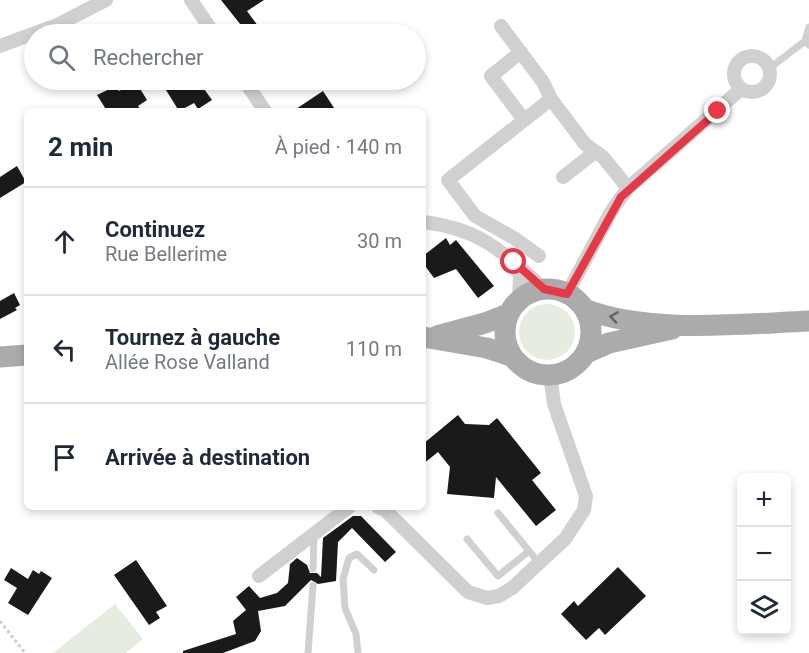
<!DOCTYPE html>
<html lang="fr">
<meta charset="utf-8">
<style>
body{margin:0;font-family:Roboto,sans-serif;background:#f2f2f3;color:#1f2937}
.controls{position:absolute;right:18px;bottom:18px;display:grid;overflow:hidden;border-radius:9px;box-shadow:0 3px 9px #0003}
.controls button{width:54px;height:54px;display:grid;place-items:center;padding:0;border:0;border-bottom:2px solid #e0e1e3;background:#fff;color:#1f2937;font:30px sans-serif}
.stop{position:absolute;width:18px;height:18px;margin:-14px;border:4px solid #e63946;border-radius:50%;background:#fff}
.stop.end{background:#e63946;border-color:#fff;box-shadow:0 2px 6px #0008}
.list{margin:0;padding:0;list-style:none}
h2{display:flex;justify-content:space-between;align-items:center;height:78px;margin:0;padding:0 24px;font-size:26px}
h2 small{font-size:20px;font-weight:400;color:#747a83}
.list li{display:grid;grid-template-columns:39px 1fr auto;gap:18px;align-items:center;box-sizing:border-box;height:108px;padding:0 24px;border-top:2px solid #e0e1e3}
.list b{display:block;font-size:22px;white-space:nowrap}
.list p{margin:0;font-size:20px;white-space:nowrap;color:#747a83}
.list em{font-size:20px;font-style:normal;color:#747a83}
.icon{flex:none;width:33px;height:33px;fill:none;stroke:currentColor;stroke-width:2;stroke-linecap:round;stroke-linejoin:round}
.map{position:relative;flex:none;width:809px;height:653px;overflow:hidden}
.search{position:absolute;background:#fff;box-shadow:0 3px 9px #0003;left:24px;top:24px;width:402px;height:66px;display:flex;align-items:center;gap:15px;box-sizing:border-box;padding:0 21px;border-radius:33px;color:#747a83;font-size:22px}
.panel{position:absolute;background:#fff;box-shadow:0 3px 9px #0003;left:24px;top:108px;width:402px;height:402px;border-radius:9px}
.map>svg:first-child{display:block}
</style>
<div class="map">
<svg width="809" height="653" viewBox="0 0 809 653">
<rect width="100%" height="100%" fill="#fff"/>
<!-- green -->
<path fill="#e6ecdf" d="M519 332a28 28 0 1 1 56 0a28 28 0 1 1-56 0Z
M115,604l28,35 -17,14h-73z"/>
<!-- building -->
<path fill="#1a1a1a" d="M221,0h43l-17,11 17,23h-16z
M182,80h29l-9,6 10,14 -14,9 -4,-6 -15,8 -13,-21z
M136,82l11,18 -9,6 3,5h-34l-10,-16 19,-9 3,5z
M323,91l13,20h-43z
M17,166l9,16 -26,16v-21z
M446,238l4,7 6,-5 38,46 -16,12 -22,-29 -22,9 -11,-15v-7z
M14,293l6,12 -5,3 2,2 -17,9v-18z
M458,415l7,9 24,1 8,-7 44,55 -9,7 24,30 -20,16 -40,-49 -2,21 -47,-4 3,-27 -12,-15 -15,12v-20z
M353,516h8l35,36 -11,10 -33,-34 -14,14 -2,39 -18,3 -7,-4 -26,26 -27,5 3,20 -6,10 -32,12h-40v-2l53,-17 -3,-13 13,-11 -10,-13 13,-11 11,12 17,-5 11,-10 2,-19 7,-6 10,7 3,8h7l4,4 2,-39z
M136,560l31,46 -11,6 4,6 -11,7 -35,-50z
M618,567l28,29 -41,39 -6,-7 -13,12 -25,-26 13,-13 4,5z
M11,568l17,11 5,-9 6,4 2,-3 11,7 -24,37 -20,-12 9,-15 -13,-8z"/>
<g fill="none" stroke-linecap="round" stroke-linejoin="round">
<!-- path -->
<path stroke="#cdcdcd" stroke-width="3" stroke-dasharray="3 3" stroke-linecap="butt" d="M0,621l25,32"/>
<!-- service -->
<path stroke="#d0d0d0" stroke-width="7" d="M805,41l4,-14
M770,68l35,-27 4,4
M498,513l41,50
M467,539l31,37 31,-25
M313,569l1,-35
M308,653l5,-68
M358,653l-2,-19 -11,-26 -2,-29 6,-21 8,-4 17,16"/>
<!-- minor -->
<path stroke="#d0d0d0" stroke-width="14" d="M191,0l23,34
M501,26l42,56 8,17
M0,46l57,-21 49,-25
M521,52l-30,24 33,44
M734 74a18 18 0 1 1 36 0a18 18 0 1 1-36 0Z
M244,80l21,31
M563,177l32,-25
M423,222c59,7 79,30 121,67
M539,256l-25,-18 -39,-22 -27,-36 103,-81 34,45 18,13 25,31
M515,264l5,12 -1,23
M567,294l45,-84 16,-22 113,-99
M378,507l7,3 83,82 19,6 12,-2 13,-8 53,-49 19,-29 2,-14 -32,-92 -4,-29
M259,576l90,-69"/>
<!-- primary -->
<path stroke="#ababab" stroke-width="21" d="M505 332a43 43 0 1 1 86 0a43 43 0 1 1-86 0Z
M584,309c66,25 156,15 225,12
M437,336l48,-13 23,-9
M423,337l64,11 24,8
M586,353l23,-10 63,-14
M0,357l27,-2"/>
</g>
<!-- one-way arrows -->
<defs><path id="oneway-chevron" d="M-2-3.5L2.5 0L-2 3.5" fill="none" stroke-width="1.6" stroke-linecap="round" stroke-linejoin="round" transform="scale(1.5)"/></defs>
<use stroke="#636363" href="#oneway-chevron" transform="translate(614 317) rotate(-172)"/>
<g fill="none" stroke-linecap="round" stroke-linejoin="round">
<!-- route -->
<path stroke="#e63946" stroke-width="8" d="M514,262l30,27 23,5 54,-97 97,-86"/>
</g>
</svg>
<div class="controls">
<button>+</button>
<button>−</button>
<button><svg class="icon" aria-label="layers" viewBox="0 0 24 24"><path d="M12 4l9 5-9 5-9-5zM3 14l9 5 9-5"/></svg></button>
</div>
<div class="stop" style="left:514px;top:262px"></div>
<div class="stop end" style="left:718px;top:111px"></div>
<div class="search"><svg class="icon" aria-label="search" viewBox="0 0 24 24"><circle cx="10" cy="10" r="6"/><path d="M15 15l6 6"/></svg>Rechercher</div>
<section class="panel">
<h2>2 min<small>À pied · 140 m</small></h2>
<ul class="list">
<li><svg class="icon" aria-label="ahead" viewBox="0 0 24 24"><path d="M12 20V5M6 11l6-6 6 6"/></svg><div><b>Continuez</b><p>Rue Bellerime</p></div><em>30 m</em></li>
<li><svg class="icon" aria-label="left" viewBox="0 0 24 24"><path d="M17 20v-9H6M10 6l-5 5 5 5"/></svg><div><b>Tournez à gauche</b><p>Allée Rose Valland</p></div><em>110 m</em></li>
<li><svg class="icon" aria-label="arrive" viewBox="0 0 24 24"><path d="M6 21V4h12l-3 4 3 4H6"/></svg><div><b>Arrivée à destination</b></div></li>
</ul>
</section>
</div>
